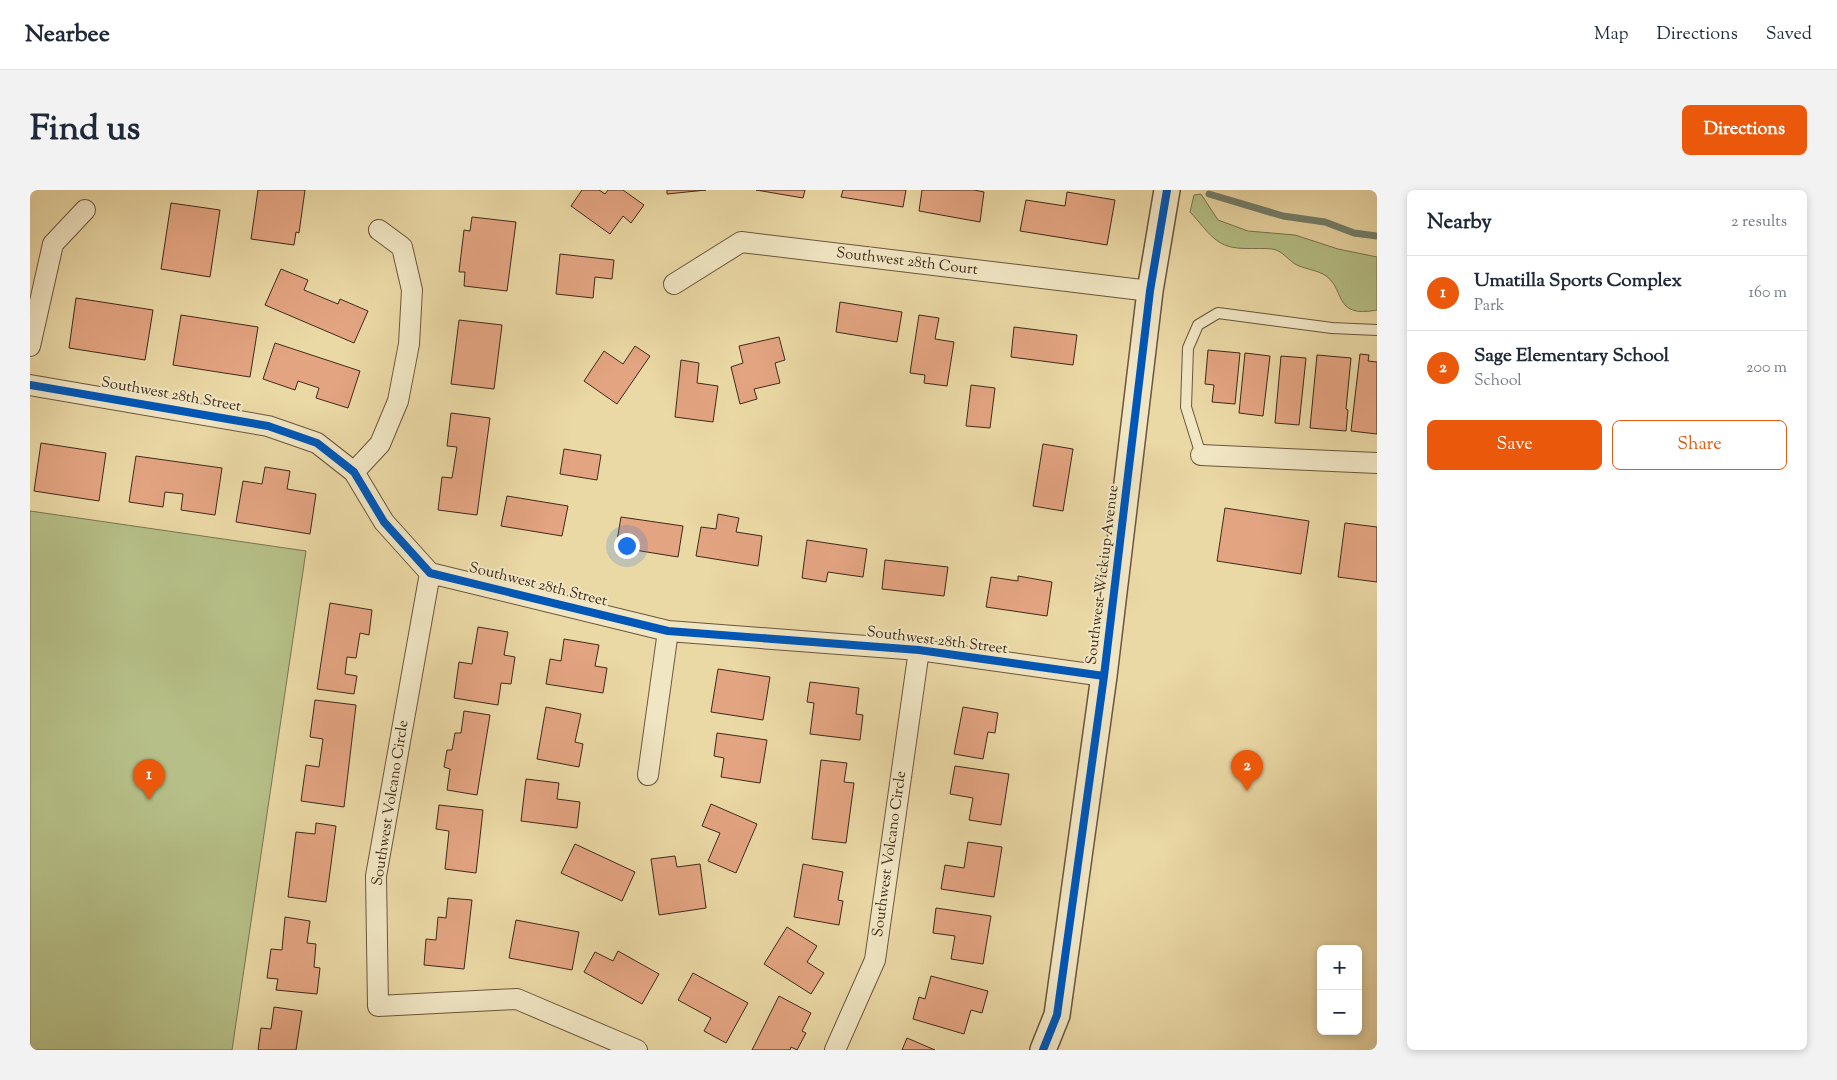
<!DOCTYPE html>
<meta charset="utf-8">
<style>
body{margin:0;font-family:"Sorts Mill Goudy",serif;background:#f2f2f3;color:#1f2937}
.controls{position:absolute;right:15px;bottom:15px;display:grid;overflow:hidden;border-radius:8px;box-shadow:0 2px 8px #0003}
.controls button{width:45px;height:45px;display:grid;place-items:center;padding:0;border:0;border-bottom:1px solid #e0e1e3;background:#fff;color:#1f2937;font:25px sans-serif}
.you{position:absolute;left:596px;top:355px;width:18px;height:18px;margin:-12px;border:4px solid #fff;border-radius:50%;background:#1a73e8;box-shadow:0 0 0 8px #1a73e833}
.badge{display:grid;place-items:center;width:32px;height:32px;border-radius:50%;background:#ea580c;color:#fff;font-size:16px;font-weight:700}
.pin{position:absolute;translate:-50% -41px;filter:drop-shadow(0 1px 2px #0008)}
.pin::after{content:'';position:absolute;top:26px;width:18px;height:15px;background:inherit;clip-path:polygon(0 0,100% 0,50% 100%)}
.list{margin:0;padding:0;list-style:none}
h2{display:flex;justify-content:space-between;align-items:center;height:65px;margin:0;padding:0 20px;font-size:21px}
h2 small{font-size:16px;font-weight:400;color:#747a83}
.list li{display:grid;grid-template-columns:32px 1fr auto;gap:15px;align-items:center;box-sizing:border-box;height:75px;padding:0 20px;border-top:1px solid #e0e1e3}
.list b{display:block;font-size:19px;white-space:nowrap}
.list p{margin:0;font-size:16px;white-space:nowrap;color:#747a83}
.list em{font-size:16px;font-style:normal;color:#747a83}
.actions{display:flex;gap:10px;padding:15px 20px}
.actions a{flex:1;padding:11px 0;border:1px solid #ea580c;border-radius:8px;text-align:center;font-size:18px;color:#ea580c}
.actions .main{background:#ea580c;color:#fff}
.map{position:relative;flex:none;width:1347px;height:860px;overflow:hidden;border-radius:8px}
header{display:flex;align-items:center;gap:30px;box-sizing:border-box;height:70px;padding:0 25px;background:#fff;border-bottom:1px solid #e0e1e3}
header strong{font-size:24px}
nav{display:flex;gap:28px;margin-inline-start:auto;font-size:18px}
.intro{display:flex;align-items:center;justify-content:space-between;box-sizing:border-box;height:120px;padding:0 30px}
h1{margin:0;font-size:35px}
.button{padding:12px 22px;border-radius:8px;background:#ea580c;color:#fff;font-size:18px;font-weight:700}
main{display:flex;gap:30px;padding:0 30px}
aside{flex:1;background:#fff;border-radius:8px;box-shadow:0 2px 8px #0003}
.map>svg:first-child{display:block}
</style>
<header>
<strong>Nearbee</strong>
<nav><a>Map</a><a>Directions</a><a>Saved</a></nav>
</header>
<div class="intro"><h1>Find us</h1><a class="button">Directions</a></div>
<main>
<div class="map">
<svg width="1347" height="860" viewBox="0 0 1347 860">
<rect width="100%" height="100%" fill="#ead8a5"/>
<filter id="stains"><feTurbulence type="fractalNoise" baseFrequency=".004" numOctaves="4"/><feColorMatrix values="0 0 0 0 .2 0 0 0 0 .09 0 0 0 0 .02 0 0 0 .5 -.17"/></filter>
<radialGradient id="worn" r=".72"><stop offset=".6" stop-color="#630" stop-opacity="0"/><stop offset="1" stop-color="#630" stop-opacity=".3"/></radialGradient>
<!-- green -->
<path fill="#b6bf87" stroke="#7a7450" d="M1171,4l17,26 30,11 47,4 43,14 39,8v53c-46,9 -30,-23 -54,-36 -10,-5 -25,-6 -32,-13 -6,-5 -11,-11 -19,-12 -15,-2 -39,3 -53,-7 -11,-7 -20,-21 -29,-30l4,-17z
M0,321l276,40 -74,499h-202z"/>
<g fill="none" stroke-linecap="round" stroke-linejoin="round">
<!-- stream -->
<path stroke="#74806c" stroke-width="7" d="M1179,4l74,22 42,6 29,11 23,3"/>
</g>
<!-- building -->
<path fill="#e3a481" stroke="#3f2a19" d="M228,0h47l-6,43 -3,-1 -2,13 -43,-6z
M552,0h17l6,4 3,-4h15l21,15 -13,18 -8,-7 -13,18 -39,-28z
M637,0h39l-39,4z
M726,0h49l-2,8z
M813,0h63l-3,17 -62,-10z
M892,0h52l10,2 -4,30 -61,-11z
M1037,2l48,8 -8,45 -87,-14 6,-31 39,6z
M141,13l49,7 -10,67 -49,-8z
M442,27l44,5 -9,69 -43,-5 1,-14h-6l5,-42 6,1z
M530,64l54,6 -2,19 -17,-2 -2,21 -37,-4z
M251,79l27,11 -4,10 34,14 2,-5 28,12 -14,32 -89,-38z
M46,108l77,12 -8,50 -76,-12z
M810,112l62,10 -5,30 -61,-10z
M151,125l77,12 -8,50 -77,-12z
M889,125l20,3 -4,21 19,3 -7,44 -23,-3 1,-8 -15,-2z
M429,130l43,5 -8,64 -43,-5z
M984,137l63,8 -4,30 -62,-8z
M749,147l6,23 -10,3 5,20 -26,6 3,10 -17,5 -9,-37 12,-4 -4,-17z
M245,153l85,28 -12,37 -32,-10 3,-10 -21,-7 -3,9 -32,-11z
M605,156l15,10 -33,48 -33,-23 20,-30 19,13z
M1178,160l32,3 -5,51 -23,-2 2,-17 -9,-1z
M1215,163l25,3 -7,60 -24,-3z
M1330,164l9,1 -1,6 9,1v72l-26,-3z
M1287,165l34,3 -5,51 2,1 -2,21 -36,-3z
M1251,166l25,2 -7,67 -24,-2z
M651,170l18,3 -2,20 21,3 -5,36 -38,-5z
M941,195l24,3 -5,40 -24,-2z
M421,223l39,5 -13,97 -39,-5 4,-33 10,1 5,-31 -10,-1z
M11,253l65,10 -7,48 -65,-10z
M1013,254l30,5 -10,62 -30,-5z
M534,259l37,6 -4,25 -37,-6z
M106,266l86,12 -7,47 -34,-5 2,-16 -18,-2 -2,15 -34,-5z
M235,277l25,4 -3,18 29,5 -6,40 -74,-12 7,-41 19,3z
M477,306l61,10 -6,30 -61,-10z
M1195,318l84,13 -8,53 -84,-13z
M688,324l21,4 -3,14 26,4 -4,30 -62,-10 5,-29 15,2z
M591,327l62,9 -5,31 -62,-10z
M1315,333l32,4v55l-39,-5z
M777,350l60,9 -4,28 -35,-5 -2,10 -24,-4z
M855,370l63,7 -4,29 -62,-7z
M988,386l34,6 -5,34 -61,-9 5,-30 27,4z
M300,413l42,7 -3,25 -9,-2 -4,25 -9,-1 -2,17 12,2 -3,18 -37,-5z
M448,437l30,5 -4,23 11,2 -4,27 -10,-1 -3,22 -44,-7 5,-36 13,2z
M534,449l35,6 -4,21 12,2 -4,25 -57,-9 4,-25 11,2z
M688,479l52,8 -7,43 -52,-8z
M780,492l49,6 -3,26 7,1 -3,25 -50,-6 4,-31 -7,-1z
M285,510l41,5 -12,102 -43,-6 5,-36 13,2 4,-28 -13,-2z
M516,517l35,7 -6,28 8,2 -4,23 -42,-8z
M933,517l35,6 -3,20 -7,-1 -5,27 -29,-5z
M434,521l26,4 -13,80 -30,-5 3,-21 -6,-2 3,-17h5l3,-17h6z
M687,543l50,7 -7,43 -39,-6 3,-19 -10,-2z
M791,570l26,3 -3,19 10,1 -8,60 -34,-4z
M925,576l54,8 -8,51 -32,-5 4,-22 -23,-4z
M496,589l33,4 -2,16 23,3 -3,26 -56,-7z
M681,614l46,20 -21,49 -28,-12 12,-28 -18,-7z
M409,615l44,5 -7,63 -31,-4 4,-38 -13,-2z
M286,633l20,3 -10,76 -38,-5 8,-65 19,2z
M938,652l34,5 -8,50 -53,-8 4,-24 19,3z
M545,654l60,28 -13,29 -61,-28z
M645,666l2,11 23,-3 6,44 -47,7 -8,-56z
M773,674l40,8 -5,28 5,1 -4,24 -45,-8z
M418,708l24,2 -8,69 -40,-4 2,-26 10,1 2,-23 8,1z
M906,718l55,8 -8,48 -32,-5 4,-23 -22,-3z
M255,727l25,4 -3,22 9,1 -2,23 6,1 -3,26 -41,-4 2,-11 -11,-1 4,-29 11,1z
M486,730l63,12 -7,38 -63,-12z
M757,737l30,19 -10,16 17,11 -13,21 -47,-30z
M588,761l41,23 -17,30 -58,-32 11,-20 18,9z
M663,783l55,30 -22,40 -22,-12 7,-13 -33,-18z
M901,786l57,15 -6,22 -11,-3 -7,24 -51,-15 6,-22 6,2z
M749,806l32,17 -9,18 4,2 -9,17 -6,-3 -1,3h-38z
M244,817l28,4 -6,39h-38l3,-22 10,1z
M877,848l28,12h-33z"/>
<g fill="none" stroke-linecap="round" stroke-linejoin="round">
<!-- service casing -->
<g stroke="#6a563c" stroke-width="12">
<path id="service" d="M1171,265l-15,-48 2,-59 10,-23 20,-12 114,15 45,2"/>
</g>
<!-- minor casing -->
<g stroke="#6a563c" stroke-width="22">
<path id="minor" d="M644,94l67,-42 409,49
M0,156l23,-102 32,-34
M0,195l238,41 49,17 37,29 30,50 46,51 238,58 251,19 185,26
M1171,265l176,8
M324,282l26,-28 18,-43 11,-57 3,-54 -10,-43 -23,-17
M400,383l-54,303 2,130 139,-7 120,51
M618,585l20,-144
M805,860l40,-90 44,-310"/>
</g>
<!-- tertiary casing -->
<g stroke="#6a563c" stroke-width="28">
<path id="tertiary" d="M1013,860l14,-35 47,-339 46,-385 17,-101"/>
</g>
<!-- service -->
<use href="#service" stroke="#f1e6c4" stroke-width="10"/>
<!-- minor -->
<use href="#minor" stroke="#f1e6c4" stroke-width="20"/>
<!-- tertiary -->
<use href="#tertiary" stroke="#f1e6c4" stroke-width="25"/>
<!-- cycleway casing -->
<g stroke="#f1e6c4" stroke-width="11">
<path id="cycleway" d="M0,195l238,41 49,17 37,29 30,50 46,51 238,58 251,19 185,26
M1013,860l14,-35 47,-339 46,-385 17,-101"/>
</g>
<!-- cycleway -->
<use href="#cycleway" stroke="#0057b8" stroke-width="8"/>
</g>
<g text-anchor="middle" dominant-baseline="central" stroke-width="4" stroke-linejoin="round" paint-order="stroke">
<!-- street labels -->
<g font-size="15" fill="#3f2a19" stroke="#f1e6c4">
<text transform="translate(877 72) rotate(7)">Southwest 28th Court</text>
<text transform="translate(141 205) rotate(10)">Southwest 28th Street</text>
<text transform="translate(1073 385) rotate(-83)">Southwest Wickiup Avenue</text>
<text transform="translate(508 395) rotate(14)">Southwest 28th Street</text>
<text transform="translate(907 451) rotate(7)">Southwest 28th Street</text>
<text transform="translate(361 613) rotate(-81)">Southwest Volcano Circle</text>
<text transform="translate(860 664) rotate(-82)">Southwest Volcano Circle</text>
</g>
</g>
<rect width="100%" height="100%" filter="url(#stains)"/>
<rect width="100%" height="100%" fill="url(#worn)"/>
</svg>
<div class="controls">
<button>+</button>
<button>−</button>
</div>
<div class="you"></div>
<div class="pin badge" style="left:119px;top:610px">1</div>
<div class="pin badge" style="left:1217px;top:601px">2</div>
</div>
<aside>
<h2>Nearby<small>2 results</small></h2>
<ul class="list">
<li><span class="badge">1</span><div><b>Umatilla Sports Complex</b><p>Park</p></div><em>160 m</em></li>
<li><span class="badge">2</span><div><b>Sage Elementary School</b><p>School</p></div><em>200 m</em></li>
</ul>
<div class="actions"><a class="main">Save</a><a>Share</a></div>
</aside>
</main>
